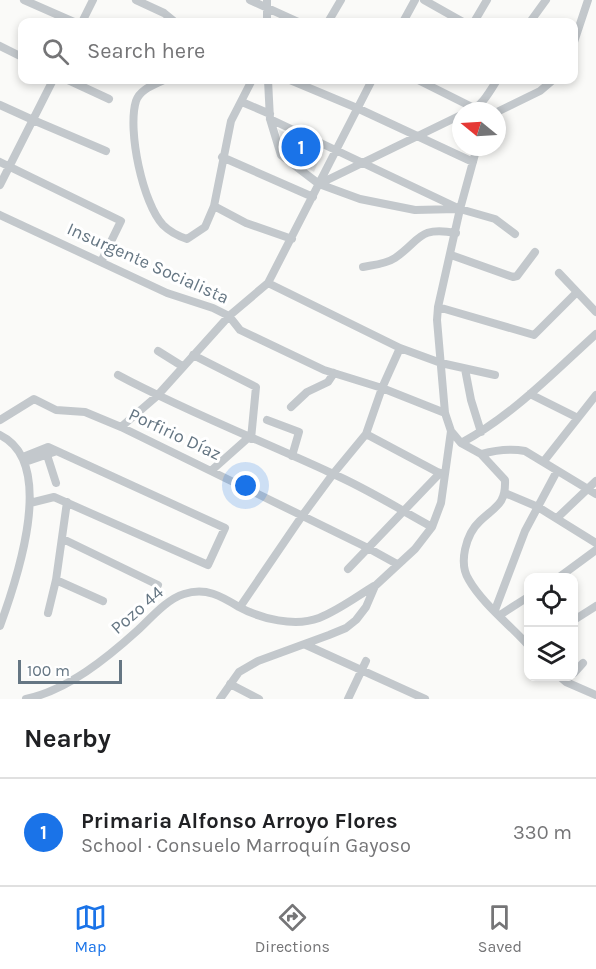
<!DOCTYPE html>
<meta charset="utf-8">
<style>
body{margin:0;font-family:Karla,sans-serif;background:#f6f6f6;color:#202124}
.controls{position:absolute;right:18px;bottom:18px;display:grid;overflow:hidden;border-radius:12px;box-shadow:0 3px 9px #0003}
.controls button{width:54px;height:54px;display:grid;place-items:center;padding:0;border:0;border-bottom:2px solid #e0e0e0;background:#fff;color:#202124;font:30px sans-serif}
.compass{position:absolute;left:452px;top:102px;width:54px;height:54px;border-radius:50%;background:#fff;box-shadow:0 3px 9px #0003;rotate:288deg}
.scale{position:absolute;left:18px;bottom:15px;width:104px;box-sizing:border-box;padding-left:6px;border:3px solid #657683;border-top:0;font-size:16px;line-height:21px;white-space:nowrap;color:#657683;-webkit-text-stroke:4px #fff;paint-order:stroke}
.you{position:absolute;left:246px;top:486px;width:21px;height:21px;margin:-15px;border:4px solid #fff;border-radius:50%;background:#1a73e8;box-shadow:0 0 0 9px #1a73e833}
.badge{display:grid;place-items:center;width:39px;height:39px;border-radius:50%;background:#1a73e8;color:#fff;font-size:20px;font-weight:700}
.pin{position:absolute;translate:-50% -50%;border:3px solid #fff;box-shadow:0 2px 6px #0006}
.list{margin:0;padding:0;list-style:none}
h2{display:flex;justify-content:space-between;align-items:center;height:78px;margin:0;padding:0 24px;font-size:26px}
h2 small{font-size:20px;font-weight:400;color:#757577}
.list li{display:grid;grid-template-columns:39px 1fr auto;gap:18px;align-items:center;box-sizing:border-box;height:108px;padding:0 24px;border-top:2px solid #e0e0e0}
.list b{display:block;font-size:22px;white-space:nowrap}
.list p{margin:0;font-size:20px;white-space:nowrap;color:#757577}
.list em{font-size:20px;font-style:normal;color:#757577}
.icon{flex:none;width:33px;height:33px;fill:none;stroke:currentColor;stroke-width:2;stroke-linecap:round;stroke-linejoin:round}
.map{position:relative;flex:none;width:596px;height:699px;overflow:hidden}
.search{position:absolute;background:#fff;box-shadow:0 3px 9px #0003;left:18px;right:18px;top:18px;height:66px;display:flex;align-items:center;gap:15px;box-sizing:border-box;padding:0 21px;border-radius:12px;color:#757577;font-size:22px}
.sheet{height:186px;background:#fff}
nav{display:flex;justify-content:space-around;align-items:center;box-sizing:border-box;height:84px;border-top:2px solid #e0e0e0;background:#fff;font-size:16px;color:#757577}
nav a{display:grid;justify-items:center;gap:3px}
nav .on{color:#1a73e8}
.map>svg:first-child{display:block}
</style>
<div class="map">
<svg width="596" height="699" viewBox="0 0 596 699">
<rect width="100%" height="100%" fill="#fafaf8"/>
<!-- built -->
<path fill="#e8e9e9" d="M278,129l45,22 -9,21 -16,-11 -15,-17z"/>
<g fill="none" stroke-linecap="round" stroke-linejoin="round">
<!-- minor -->
<path stroke="#c3c8cc" stroke-width="8" d="M24,0l50,22
M136,0l28,13 11,9
M250,0l48,22
M267,0v22
M424,0l39,22
M82,22l11,-22
M328,22l13,-22
M403,22l12,-22
M474,22l13,-22
M530,22l16,-22
M574,42l14,-42
M0,46l22,11
M68,80l41,19
M164,80c-10,5 -24,9 -28,21 -9,29 7,103 27,124 7,7 15,11 24,14l18,-12 9,-21 17,-85 21,-41
M268,80l2,39 11,36 38,29 41,15 55,11 42,-1
M290,80l67,28 116,54
M418,80l62,31
M242,102l28,12
M0,105l33,15 73,31
M470,111c13,-6 20,-20 27,-31
M497,112l43,-21 13,-11
M270,119l190,90 35,10 20,15
M222,157l91,40
M0,162l121,59 -20,41
M319,184l142,-69
M0,185l53,-105
M214,206l32,17 46,16
M0,215l167,78 46,15 16,8 11,14 84,40 58,18 63,25
M451,255l62,22 4,-1 18,-24
M363,267c10,-2 23,-3 32,-9 26,-18 23,-32 61,-25
M559,273l37,39
M268,283l132,65 41,15 54,12
M438,307l96,28 43,-43
M158,351l24,15
M193,355l63,32 -5,52
M465,369l6,31 10,32
M118,375c69,37 142,65 213,98 35,15 68,36 101,54
M530,394l48,24
M291,407l16,-15 21,-10 6,-9
M0,420l34,-21 22,11 29,2 36,15 247,121 29,16
M267,420l32,12 -7,24
M121,427l36,-31 72,-80 39,-33 104,-203
M451,431l10,12 20,11 24,26c1,24 -9,26 -25,41 -14,13 -22,42 -11,59 13,23 41,45 59,65
M366,434l77,41
M0,435c58,28 16,147 0,191
M461,443c51,-27 93,-71 135,-109
M481,454c15,-4 29,-6 44,-3l71,43
M47,455l9,28
M23,457l25,-10 177,81 -17,37 -154,-68 -24,6
M544,461l52,-66
M25,462l32,-11
M212,470l36,-32
M505,493l33,14 58,36
M557,518l39,-37
M63,539l95,46
M348,569l92,-96
M558,578l38,-28
M56,580l47,21
M240,607l62,-91 31,-42 33,-40 16,-46 18,-40
M495,610l30,-79 32,-60
M48,613l8,-33 11,-78
M500,615l28,-18
M574,620l22,-14
M306,645l119,54
M574,673l9,-10
M559,676l7,6 30,13
M230,684l29,15
M26,699c42,-9 81,-41 112,-69 13,-12 29,-31 46,-36 22,-7 37,2 55,13 22,12 56,20 80,11 20,-8 37,-21 55,-32
M220,699l19,-27 19,-11 71,-26 17,-7 10,-8 10,-13 9,-21 40,-37 17,-22 9,-24 10,-72 -6,-18 -8,-93 1,-13 22,-98 17,-62
M348,699l18,-38"/>
</g>
<g text-anchor="middle" dominant-baseline="central" stroke-width="6" stroke-linejoin="round" paint-order="stroke">
<!-- street labels -->
<g font-size="18" fill="#657683" stroke="#fff">
<text transform="translate(148 263) rotate(24)">Insurgente Socialista</text>
<text transform="translate(175 434) rotate(25)">Porfirio Díaz</text>
<text transform="translate(137 610) rotate(-41)">Pozo 44</text>
</g>
</g>
</svg>
<div class="controls">
<button><svg class="icon" aria-label="locate" viewBox="0 0 24 24"><circle cx="12" cy="12" r="6"/><path d="M12 2v4M12 18v4M2 12h4M18 12h4"/></svg></button>
<button><svg class="icon" aria-label="layers" viewBox="0 0 24 24"><path d="M12 4l9 5-9 5-9-5zM3 14l9 5 9-5"/></svg></button>
</div>
<svg class="compass" viewBox="-18 -18 36 36"><path d="M0-13l5 13h-10z" fill="#e53935"/><path d="M0 13l5-13h-10z" fill="#757577"/></svg>
<div class="scale">100 m</div>
<div class="you"></div>
<div class="pin badge" style="left:301px;top:147px">1</div>
<div class="search"><svg class="icon" aria-label="search" viewBox="0 0 24 24"><circle cx="10" cy="10" r="6"/><path d="M15 15l6 6"/></svg>Search here</div>
</div>
<section class="sheet">
<h2>Nearby<small></small></h2>
<ul class="list">
<li><span class="badge">1</span><div><b>Primaria Alfonso Arroyo Flores</b><p>School · Consuelo Marroquín Gayoso</p></div><em>330 m</em></li>
</ul>
</section>
<nav>
<a class="on"><svg class="icon" aria-label="map" viewBox="0 0 24 24"><path d="M3 6l6-2 6 2 6-2v14l-6 2-6-2-6 2zM9 4v14M15 6v14"/></svg>Map</a>
<a><svg class="icon" aria-label="directions" viewBox="0 0 24 24"><path d="M12 3l9 9-9 9-9-9zM9 14v-3h6M13 9l2 2-2 2"/></svg>Directions</a>
<a><svg class="icon" aria-label="saved" viewBox="0 0 24 24"><path d="M7 4h10v16l-5-4-5 4z"/></svg>Saved</a>
</nav>
